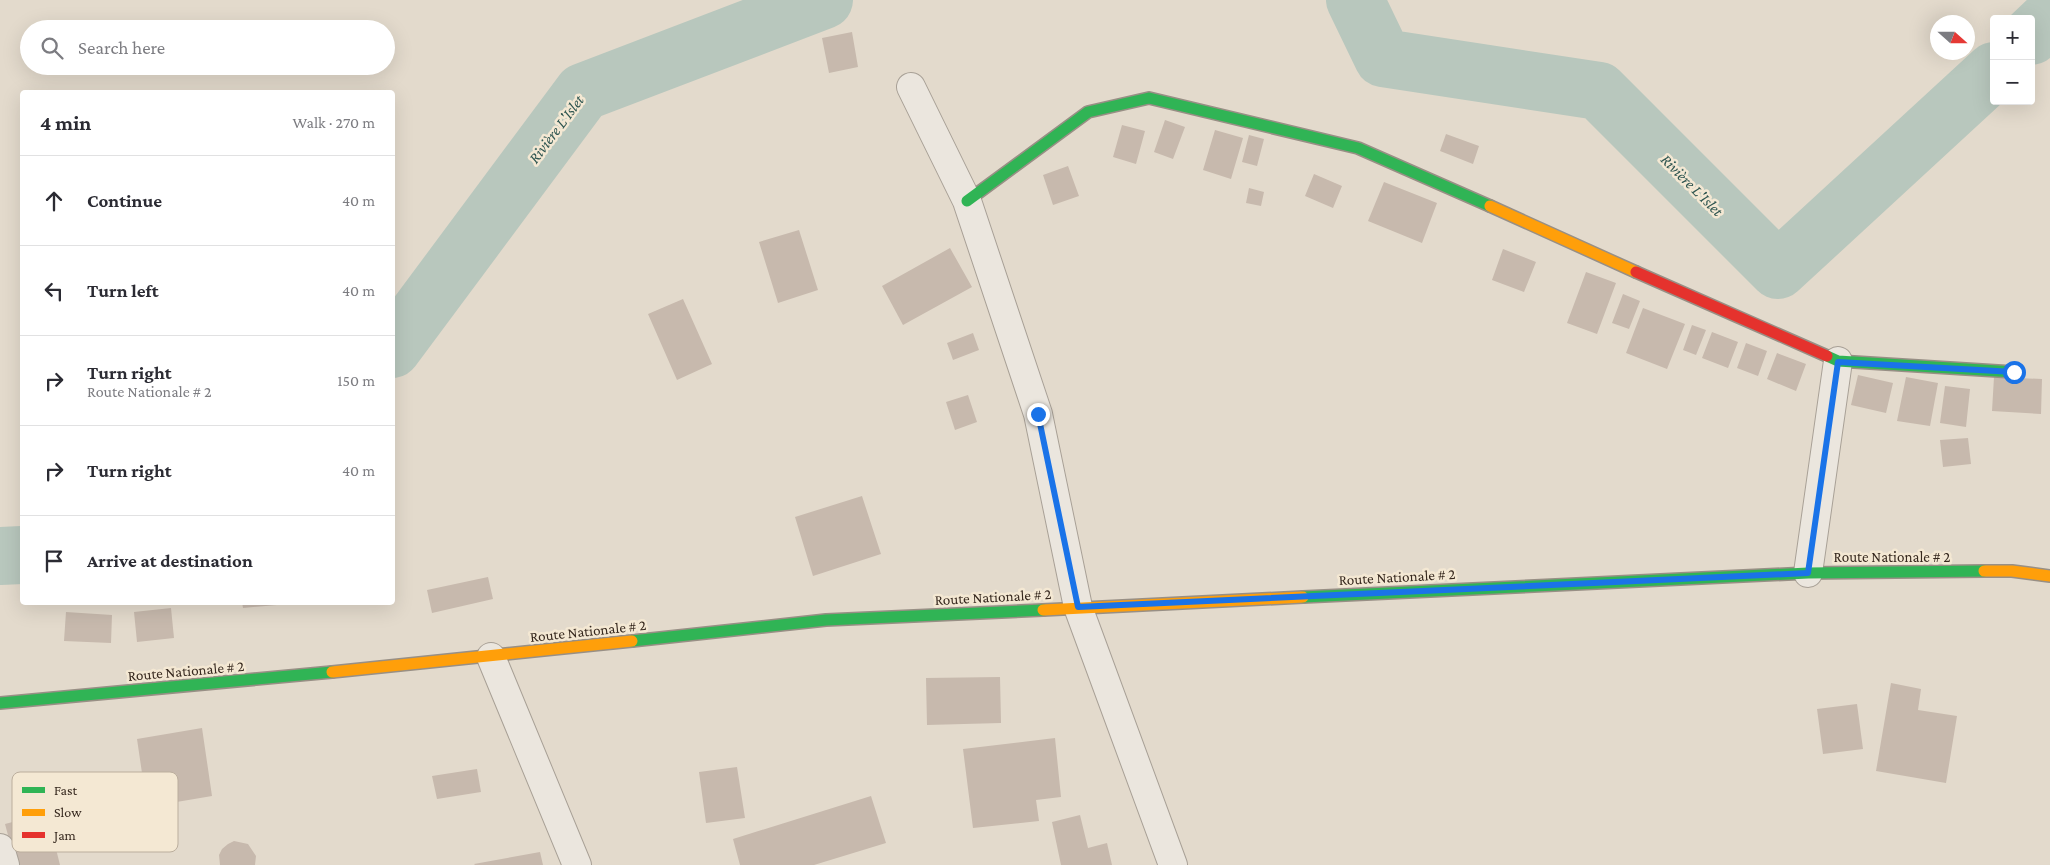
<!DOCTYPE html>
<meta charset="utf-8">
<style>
body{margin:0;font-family:"Crimson Pro",serif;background:#f2f2f3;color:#2b2b33}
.controls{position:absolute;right:15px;top:15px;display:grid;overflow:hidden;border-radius:5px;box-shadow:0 5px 20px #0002}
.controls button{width:45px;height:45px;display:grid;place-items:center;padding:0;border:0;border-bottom:1px solid #e1e1e2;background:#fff;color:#2b2b33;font:25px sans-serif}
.compass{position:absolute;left:1930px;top:15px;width:45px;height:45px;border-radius:50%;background:#fff;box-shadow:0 5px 20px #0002;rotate:111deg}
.stop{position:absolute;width:15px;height:15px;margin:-11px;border:4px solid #1a73e8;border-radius:50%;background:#fff}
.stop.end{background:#1a73e8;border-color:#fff;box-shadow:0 1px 5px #0008}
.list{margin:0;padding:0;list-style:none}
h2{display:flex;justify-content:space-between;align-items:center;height:65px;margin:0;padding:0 20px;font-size:21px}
h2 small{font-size:16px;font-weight:400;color:#7c7c81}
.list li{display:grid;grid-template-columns:32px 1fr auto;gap:15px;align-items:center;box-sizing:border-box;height:90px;padding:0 20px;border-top:1px solid #e1e1e2}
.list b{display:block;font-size:19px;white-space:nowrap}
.list p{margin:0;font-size:16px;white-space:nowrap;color:#7c7c81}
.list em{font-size:16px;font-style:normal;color:#7c7c81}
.icon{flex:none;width:28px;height:28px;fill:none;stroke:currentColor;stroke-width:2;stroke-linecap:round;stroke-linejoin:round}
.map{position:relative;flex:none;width:2050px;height:865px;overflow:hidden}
.search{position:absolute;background:#fff;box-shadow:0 5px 20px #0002;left:20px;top:20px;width:375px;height:55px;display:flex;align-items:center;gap:12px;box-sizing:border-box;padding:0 18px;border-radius:28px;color:#7c7c81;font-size:19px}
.panel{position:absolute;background:#fff;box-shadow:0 5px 20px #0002;left:20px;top:90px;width:375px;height:515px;border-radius:5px}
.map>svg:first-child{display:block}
</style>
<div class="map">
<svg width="2050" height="865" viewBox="0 0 2050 865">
<rect width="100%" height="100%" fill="#e3dacc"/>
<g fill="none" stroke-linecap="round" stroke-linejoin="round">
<!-- river -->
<path stroke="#b8c7bd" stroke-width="58" d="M1355,0l28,58 216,33 179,179 216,-199
M2031,36l19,-18
M392,349l191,-257 241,-92
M0,556l22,-1"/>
</g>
<!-- building -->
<path fill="#c7b9ad" d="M852,32l6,35 -29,6 -7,-35z
M1165,120l20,7 -12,32 -19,-7z
M1122,125l23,6 -9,33 -23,-7z
M1215,130l28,8 -12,41 -28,-9z
M1446,134l33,12 -6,18 -33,-13z
M1249,135l15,4 -7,27 -15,-4z
M1068,166l11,30 -26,9 -10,-30z
M1314,174l28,12 -9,22 -28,-12z
M1384,182l53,21 -15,40 -54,-22z
M1249,188l15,4 -3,14 -15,-3z
M799,230l19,60 -40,13 -19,-61z
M950,248l22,39 -69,38 -21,-39z
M1503,249l33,13 -12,30 -32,-12z
M1586,272l30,11 -19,51 -30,-11z
M1623,294l17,7 -11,28 -17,-6z
M683,299l29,65 -35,16 -29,-66z
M1643,308l42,16 -18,45 -41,-16z
M1692,325l14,5 -10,25 -13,-5z
M1712,332l26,10 -10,26 -26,-10z
M973,333l6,17 -26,10 -6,-17z
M1746,343l21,8 -9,25 -21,-8z
M1777,353l29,11 -10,27 -29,-12z
M1858,375l35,8 -7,30 -35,-8z
M1906,377l32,6 -8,43 -33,-5z
M1994,377l48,2 -1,35 -49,-3z
M1945,386l25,3 -4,38 -26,-4z
M968,395l9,27 -22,8 -9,-28z
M1968,438l3,26 -28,3 -3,-27z
M862,496l19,58 -68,22 -18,-59z
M488,577l5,22 -61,14 -5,-23z
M242,602h46v2l-45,4z
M171,608l3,30 -37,4 -3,-30z
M66,612l46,3 -1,28 -47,-2z
M1000,677l1,46 -74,2 -1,-47z
M1891,683l30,6 -3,21 39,6 -11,67 -70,-12z
M1857,704l6,45 -40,5 -6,-45z
M202,728l10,68 -65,11 -10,-68z
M1055,738l6,59 -25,3 3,21 -66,7 -10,-79z
M737,767l8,51 -39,5 -7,-51z
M477,769l4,23 -44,7 -5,-23z
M871,796l15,47 -72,22h-74l-7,-26z
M47,813l13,52h-44l-11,-41z
M1080,815l8,33 19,-5 5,22h-51l-9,-43z
M234,841l14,3 8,12 -1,9h-35l-1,-10 3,-6 6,-5z
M540,852l3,13h-68l-1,-1z"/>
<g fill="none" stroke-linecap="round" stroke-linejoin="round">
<!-- street casing -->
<g stroke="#a8a096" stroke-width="30">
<path id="street" d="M911,87l56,114 71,213 40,193 95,258
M1808,573l30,-212
M491,657l86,208
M0,848l5,17"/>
</g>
<!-- fast casing -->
<g stroke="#988f85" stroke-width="14">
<path id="fast" d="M967,201l121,-89 61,-14 209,50 132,58
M1827,356l11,5 176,11
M1303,597l505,-24 176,-2
M632,641l194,-21 217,-10
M0,703l332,-31"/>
</g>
<!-- slow casing -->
<g stroke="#988f85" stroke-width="14">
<path id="slow" d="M1490,206l146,66
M1984,571h28l38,5
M1043,610l260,-13
M332,672l300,-31"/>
</g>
<!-- jam casing -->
<g stroke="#988f85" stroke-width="14">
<path id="jam" d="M1636,272l191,84"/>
</g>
<!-- street -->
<use href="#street" stroke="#ebe6de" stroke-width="28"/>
<!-- fast -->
<use href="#fast" stroke="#30b455" stroke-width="11"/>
<!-- slow -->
<use href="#slow" stroke="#ff9f0a" stroke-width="11"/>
<!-- jam -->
<use href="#jam" stroke="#e5322d" stroke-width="11"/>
</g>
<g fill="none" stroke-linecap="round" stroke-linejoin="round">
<!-- route -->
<path stroke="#1a73e8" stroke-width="6" d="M1038,414l40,193 730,-34 30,-211 176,10"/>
</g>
<g text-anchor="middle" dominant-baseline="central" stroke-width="5" stroke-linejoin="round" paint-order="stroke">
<!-- street labels -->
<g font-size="15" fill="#36281e" stroke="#f4e8d3">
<text x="1892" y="557">Route Nationale # 2</text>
<text transform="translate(1397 577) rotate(-3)">Route Nationale # 2</text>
<text transform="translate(993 597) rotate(-3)">Route Nationale # 2</text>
<text transform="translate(588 631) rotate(-6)">Route Nationale # 2</text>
<text transform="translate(186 671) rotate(-5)">Route Nationale # 2</text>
</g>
<!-- water labels -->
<g font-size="16" font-style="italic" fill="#2e5550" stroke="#f4e8d3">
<text transform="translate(556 129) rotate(-53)">Rivière L'Islet</text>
<text transform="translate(1692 185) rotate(45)">Rivière L'Islet</text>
</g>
</g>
<!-- legend -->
<rect x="12" y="772" width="166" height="80" rx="8" fill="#f4e8d3" stroke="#bbae9d" stroke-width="1"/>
<rect x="22" y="787" width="23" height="6" fill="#30b455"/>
<rect x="22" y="809" width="23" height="7" fill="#ff9f0a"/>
<rect x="22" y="832" width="23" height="6" fill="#e5322d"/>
<g font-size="14" fill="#36281e">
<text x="54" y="795">Fast</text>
<text x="54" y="817">Slow</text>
<text x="54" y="840">Jam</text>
</g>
</svg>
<div class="controls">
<button>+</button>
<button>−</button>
</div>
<svg class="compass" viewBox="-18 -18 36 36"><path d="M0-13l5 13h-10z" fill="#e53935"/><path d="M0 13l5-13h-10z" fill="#7c7c81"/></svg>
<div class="stop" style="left:2014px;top:372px"></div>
<div class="stop end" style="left:1038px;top:414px"></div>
<div class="search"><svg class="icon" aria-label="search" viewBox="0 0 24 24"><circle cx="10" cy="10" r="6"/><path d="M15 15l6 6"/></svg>Search here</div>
<section class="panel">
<h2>4 min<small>Walk · 270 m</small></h2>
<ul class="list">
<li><svg class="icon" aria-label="ahead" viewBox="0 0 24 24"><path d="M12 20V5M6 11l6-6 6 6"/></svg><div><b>Continue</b></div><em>40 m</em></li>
<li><svg class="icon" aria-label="left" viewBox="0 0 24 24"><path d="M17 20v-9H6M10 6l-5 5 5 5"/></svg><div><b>Turn left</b></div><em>40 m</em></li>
<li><svg class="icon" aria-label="right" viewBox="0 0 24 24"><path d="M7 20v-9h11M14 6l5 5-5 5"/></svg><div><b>Turn right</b><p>Route Nationale # 2</p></div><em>150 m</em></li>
<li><svg class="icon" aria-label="right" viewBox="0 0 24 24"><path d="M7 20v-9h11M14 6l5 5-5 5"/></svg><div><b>Turn right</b></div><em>40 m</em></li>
<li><svg class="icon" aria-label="arrive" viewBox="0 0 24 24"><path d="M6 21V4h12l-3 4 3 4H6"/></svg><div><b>Arrive at destination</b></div></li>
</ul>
</section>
</div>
